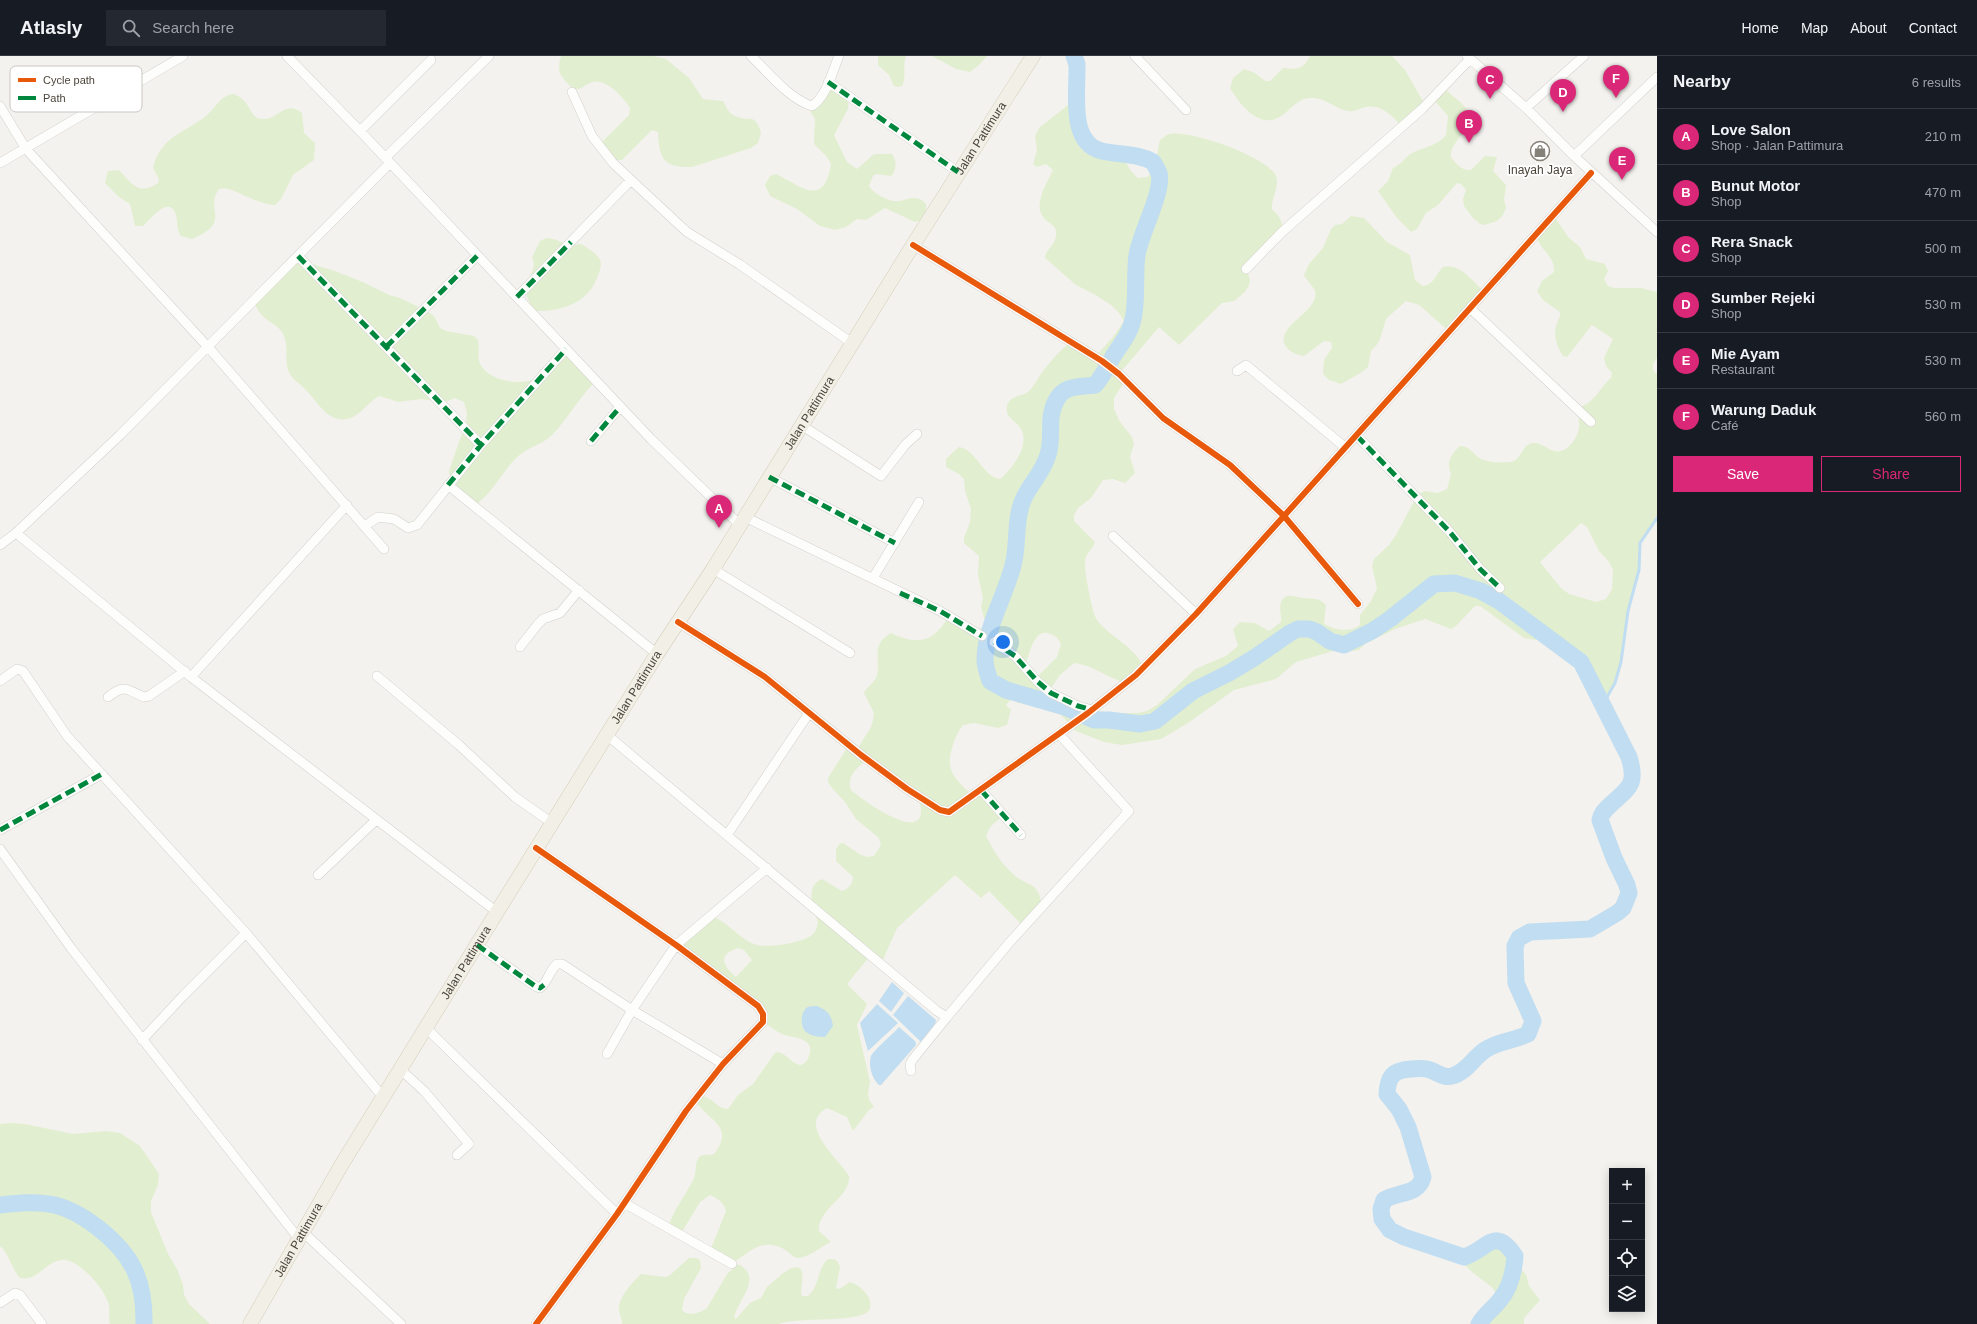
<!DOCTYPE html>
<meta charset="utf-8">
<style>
body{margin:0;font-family:Helvetica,sans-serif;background:#242831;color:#f1f3f6}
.controls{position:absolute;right:12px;bottom:12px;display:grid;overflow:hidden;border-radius:0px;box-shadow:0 2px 10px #0003}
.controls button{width:36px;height:36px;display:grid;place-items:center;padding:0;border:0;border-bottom:1px solid #363941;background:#171b24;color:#f1f3f6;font:20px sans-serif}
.you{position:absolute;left:1003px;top:586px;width:14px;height:14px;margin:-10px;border:3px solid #fff;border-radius:50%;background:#1a73e8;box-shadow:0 0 0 6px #1a73e833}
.badge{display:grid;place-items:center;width:26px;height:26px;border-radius:50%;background:#db2777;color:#fff;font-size:13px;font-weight:700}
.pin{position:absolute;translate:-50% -33px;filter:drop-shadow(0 1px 2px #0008)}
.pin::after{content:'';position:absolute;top:21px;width:14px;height:12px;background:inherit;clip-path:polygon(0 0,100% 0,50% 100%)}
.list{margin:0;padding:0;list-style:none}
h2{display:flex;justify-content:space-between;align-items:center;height:52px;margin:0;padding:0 16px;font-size:17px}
h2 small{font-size:13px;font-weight:400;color:#9ea1a6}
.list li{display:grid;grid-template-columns:26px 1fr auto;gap:12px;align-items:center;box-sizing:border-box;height:56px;padding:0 16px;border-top:1px solid #363941}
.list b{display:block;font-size:15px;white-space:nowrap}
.list p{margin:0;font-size:13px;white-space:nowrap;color:#9ea1a6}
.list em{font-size:13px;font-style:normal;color:#9ea1a6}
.actions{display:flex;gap:8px;padding:12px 16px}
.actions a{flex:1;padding:9px 0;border:1px solid #db2777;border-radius:0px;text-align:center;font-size:14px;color:#db2777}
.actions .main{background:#db2777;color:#fff}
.icon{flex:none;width:22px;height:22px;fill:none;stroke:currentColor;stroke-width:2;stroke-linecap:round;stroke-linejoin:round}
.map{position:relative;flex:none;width:1657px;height:1268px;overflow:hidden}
header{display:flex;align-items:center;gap:24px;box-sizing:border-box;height:56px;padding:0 20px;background:#171b24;border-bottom:1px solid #363941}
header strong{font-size:19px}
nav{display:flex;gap:22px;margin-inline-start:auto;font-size:14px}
.search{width:280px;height:36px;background:#242831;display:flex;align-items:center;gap:10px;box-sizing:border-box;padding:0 14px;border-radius:0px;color:#9ea1a6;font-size:15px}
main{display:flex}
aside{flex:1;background:#171b24}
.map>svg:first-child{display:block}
</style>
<header>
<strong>Atlasly</strong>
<div class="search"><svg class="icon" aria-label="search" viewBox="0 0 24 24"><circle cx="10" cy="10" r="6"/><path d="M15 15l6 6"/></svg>Search here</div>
<nav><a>Home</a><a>Map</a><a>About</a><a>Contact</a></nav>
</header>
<main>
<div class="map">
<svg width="1657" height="1268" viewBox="0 0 1657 1268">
<rect width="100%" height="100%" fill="#f4f2ee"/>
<!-- green -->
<path fill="#e1eecf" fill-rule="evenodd" d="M561,0h92l13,3 23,19 14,21 20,2c3,5 6,13 12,15 14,7 20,-5 26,17l-3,10 -7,5 -59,19c-29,1 -33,-9 -34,-35l-6,-2 -30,30h-12l-8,-18 27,-27 1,-7c-6,-10 -24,-30 -37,-26 -8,2 -12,9 -20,7 -12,-13 -17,-15 -12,-33z
M878,0h28c-4,10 1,20 -4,30l-4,1 -4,-1 -5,-11 -11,-10z
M932,0h55l-8,9 -9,7 -14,-3z
M1310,0h82l13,14 19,33 -22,24c-8,-10 -21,-23 -36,-20 -6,1 -11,5 -18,4 -13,-2 -23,-14 -37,-13 -15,0 -21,14 -33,20 -21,10 -39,-15 -48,-30l3,-10 11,-9 11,4 10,8h5l13,-13c14,2 21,1 27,-12z
M828,26l21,14 -1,13 -14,26 13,27 10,7 17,-15h18c5,7 5,16 -1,22l-15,-2 -3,2 -4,10c5,8 21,17 31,15 11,-3 18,-6 26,3v7l-7,10 -4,1 -30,-14 -19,12 -9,-1 -11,8 -11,3 -15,-4 -23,-17 -27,-13 -5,-11 5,-9 6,-2c26,13 48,34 55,-10l-4,-7 -13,-13 1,-25 -5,-8z
M1445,33c6,6 14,11 19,17 17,21 -15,33 -13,51 5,7 11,14 20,13l14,-14 12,1 -4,14 13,14 -2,15 2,8 -3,7 -6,6 -12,4 -5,-1 -7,-6 -9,-12 -1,-7 3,-9 -5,-6 -4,-1 -19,22 -12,8 -9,16 -6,3 -14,-14 -19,-27 10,-10 5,-13c7,-3 9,-7 15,-12 11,-9 28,-8 38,-21l2,-19 -13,-15z
M234,38c18,7 15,25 28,25 17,1 22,-20 40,-6l2,20 11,10 -1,17 -21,15 -12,24 -6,6c-17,1 -45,-21 -56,-16 -15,21 14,33 -27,50l-11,-3c-5,-8 -3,-13 -5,-21 -7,-22 -27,6 -33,11h-8l-5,-22 -11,-7 -14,-14 3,-12 11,-1c13,14 20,26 39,13l1,-4 -6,-11c8,-32 30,-34 53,-52 10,-8 14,-21 28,-22z
M1072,46l5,2c0,37 8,45 44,50l10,17 7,7 10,-1c8,-12 9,-23 12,-37 3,-2 7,-6 10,-6 21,-4 98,23 106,42 4,11 -5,22 -4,33 8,8 11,12 10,23l-35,37 3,12 -1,4 -4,7 -11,9 -12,2 -43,42 -20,-18 -40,47 6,7 -11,17v11l6,13 12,15 2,7 -4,13 5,16 -10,10 -12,-4 -10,1 -12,18 -13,10 -4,7v6l21,21c-2,7 -10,12 -10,19 -1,9 7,52 12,59 11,16 42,29 46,48l-17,15c-19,-5 -32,-18 -52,-20l-14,12 -9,13 -12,-9v-4l18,-18 4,-13c-3,-6 -5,-8 -11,-10 -16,-8 -21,22 -25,32l13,16 54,28 20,3h26l9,-2 10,-6 38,-36 31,-13 12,-10 -5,-17 7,-7 15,1 14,8 12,-9c1,-7 -3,-16 1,-22 5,-8 14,-2 21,-2 9,1 16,-1 23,7l-2,19c11,6 26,9 36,1v-10l11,-14 6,-13 -5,-22 2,-7 15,-14 7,-10 22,-41 7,-3 13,2 9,-4 4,-15c-5,-12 0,-20 9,-28 9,0 12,6 18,11 9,6 23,6 33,5 11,-2 11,-19 23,-19 8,0 13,6 20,8 13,3 23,-12 25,-23 1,-8 -2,-12 0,-21 14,-2 22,-21 32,-29l1,-5 -6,-7 -2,-8 9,-19 -21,-14 -25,32 -4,-1c-5,-8 -10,-19 -7,-29 1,-6 5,-9 4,-15l-17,-12 -6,-9 5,-10 12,-9c1,-16 -12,-20 -17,-34l17,-22 15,22 11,9 6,12 19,5 3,7 -4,8 4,7 6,2h27l16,4v66c-4,5 -7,12 0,16v144l-17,25 -1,27 -11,41 -7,51 -6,21 -13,23 -21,-44 -39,-29 -7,7 -11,-2 -44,-32h-5l-19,20 -5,3 -26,-10 -30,10 -30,15 -6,6 -18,2 -8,-1 -37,11 -20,17 -42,11 -46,33 -27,16 -39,6 -18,-3 -28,-11 -18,-19 -16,-9 -9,-2 -5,3 -10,-1 -6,-5 -6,7 5,5 -4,15 -9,3 -24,-5 -11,2c-5,6 -8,13 -10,20 -9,27 2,32 19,51l9,-6 23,25 -14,12 -4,9c7,13 14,26 25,36 15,16 28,7 31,35l-18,20 -35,-36 -8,7 -26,-23 -58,53 -16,36 -11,-8 -23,28 20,20 -10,21 13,57 -2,11 1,7 5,7 -5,3 -16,21 -6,-14 -20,-9c-31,17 12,51 22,68 2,21 -32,33 -30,55l12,11c-11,5 -21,15 -33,16 -6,-1 -10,-7 -16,-10 -21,-10 -34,5 -50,16l-22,-13 16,-40c-2,-9 -8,-12 -16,-16l-10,7 -20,33 -12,-7c5,-18 18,-33 26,-50 3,-7 0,-14 5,-21 4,-4 10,-1 15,-3 21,-28 -4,-32 -17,-51l5,-7c10,1 17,14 26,13l10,-14 15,-11 22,-31 3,-1c9,2 13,11 22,13 5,-1 7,-4 9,-9 7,-19 -17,-18 -27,-22 -7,-3 -13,-9 -19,-12v-8l-87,-69 34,-29c18,5 27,21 44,28 11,5 50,-1 59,-10 3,-3 4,-7 5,-11 -3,-14 -15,-36 4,-44l20,12c8,-3 10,-7 11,-14l-17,-16v-11l3,-6 4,-1 18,12 7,2 6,-1 7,-11 -2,-7 -23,-19 -11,-17 -13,-14 -4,-6v-4l19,-30 9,3 15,-24 2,-7 1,-7 -10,-20c3,-7 11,-10 13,-18 4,-17 -7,-30 14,-42 27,13 43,9 58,-17l28,17 9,-9 -5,-17 2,-9 -5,-23 1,-19 -15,-13v-5l6,-16 1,-13 -6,-18 -1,-12 -5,-5 -13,-7v-8l13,-12c18,3 23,29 41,32 11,-9 29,-32 22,-48 -4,-10 -18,-13 -15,-25 3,-11 15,-9 22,-15 6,-6 9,-13 14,-20 8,-10 17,-21 28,-29l24,15 18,-20 11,-16 -5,-8 -8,-8 -17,-11 -18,-9 -31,-27c0,-9 13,-13 11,-27 -1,-6 -6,-7 -10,-11 -15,-13 0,-35 7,-50l-7,-6 -9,3 -4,-3 4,-14 -2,-14 2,-4 3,-5zM1581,467l6,4 12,24 10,11 4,8 -1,19 -6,10 -10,3 -27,-8 -8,-6 -21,-26zM866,704l53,42c2,4 3,10 1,15 -9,19 -60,-19 -69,-27 -5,-14 6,-21 15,-30zM738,892l6,2 8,10 -16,17c-12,-10 -20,-22 2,-29z
M1351,160l13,2 23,24 23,13 5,25 8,6c11,-1 13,-12 20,-19 16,-5 32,16 42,26l-35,39 -31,-27 -13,-4 -20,18 -6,20 -4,7 -5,5 -3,16 -6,5 -21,12 -12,-4 -6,-6 1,-14 8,-12 -1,-6 -7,-1 -20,15c-7,-1 -12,-3 -17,-8 -17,-21 34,-36 28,-57 -2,-5 -8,-10 -11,-16l5,-11 14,-16 8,-19 4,-4 7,-1z
M546,182c16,1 17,9 35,6 6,4 15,8 19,16 2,5 0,10 -2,15 -8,27 -36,37 -63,36 -16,-23 -6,-23 -1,-47l-2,-7 8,-16z
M295,203l40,12 30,12 24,12 11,3 27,13 7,5 6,12 6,3 28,5 4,4c2,7 -1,17 2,24 10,18 41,22 59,14 11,-5 21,-16 31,-25l26,28c-17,16 -28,38 -44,54 -11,11 -24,11 -36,23 -15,15 -24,36 -42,48l-20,-16 -4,-12 -1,-7 17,-49 1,-9 -3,-11 -9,-4 -10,4 -24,-3 -23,3 -18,-6c-12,5 -20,21 -33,23 -20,4 -31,-20 -43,-31 -6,-6 -13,-9 -16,-18 -3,-10 0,-21 -3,-31 -6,-20 -25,-14 -31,-39z
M12,1067l13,1 48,10 33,-3 14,2 20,13 19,28 -1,11 -7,16v11l17,42 9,15 6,16 1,10 5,9 21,20h-100c-2,-6 0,-12 -1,-18 -3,-16 -27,-43 -43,-46 -3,-1 -8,1 -12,2 -12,6 -19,19 -34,16 -8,-9 -12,-26 -20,-32v-122z
M1492,1184c14,1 24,10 23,24l11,10 3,12 11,14 -16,18v6h-45l8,-12 12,-11 -6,-13 -21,-16 -19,-18c20,5 24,-5 39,-14z
M689,1202h7l4,2 1,8 -17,31 -2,11c6,7 18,3 25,-2l20,-34 11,-10c26,13 0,36 -4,53l2,2 14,-16 11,-5 6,-11 15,-13 9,-6 6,-1 4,2c4,13 -2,20 1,27h6c12,-10 9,-28 20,-37h6l4,3 2,5 -4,21 3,1 11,-7c7,2 13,7 17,13 3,4 4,9 3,14 -7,15 -71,7 -91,15h-157c0,-5 -3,-11 -3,-15 0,-13 14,-27 22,-35l24,3 4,-1z"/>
<!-- water -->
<path fill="#c0ddf1" d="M892,926l12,11 -13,19 -12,-11z
M908,940l28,24 -1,4 -14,18 -28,-27z
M877,948l21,19 -30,28 -8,-28z
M817,950c11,5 14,8 16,20l-8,11c-7,0 -14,-1 -19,-5 -6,-5 -6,-21 2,-25 2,-1 6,-1 9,-1z
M899,971l16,14 1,4 -35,40h-2c-7,-6 -11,-20 -8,-29 3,-6 23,-23 28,-29z"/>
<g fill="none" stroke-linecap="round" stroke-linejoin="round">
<!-- stream -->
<path stroke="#c0ddf1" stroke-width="3" d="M1602,650l13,-23 6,-21 7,-51 11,-41 1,-27 17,-25"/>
<!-- river -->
<path stroke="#c0ddf1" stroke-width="17" d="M1074,0l3,8c1,27 -9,79 25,87 18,4 35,2 51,11 2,3 4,7 6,11 5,18 -19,61 -22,82 -3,21 1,50 -5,68 -3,11 -8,17 -14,26 -9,12 -13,25 -23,36 -15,2 -30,0 -38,14 -11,18 -3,37 -9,56 -6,19 -18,29 -25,45 -8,18 -5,42 -9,61 -6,30 -29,66 -29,99 0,7 3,14 5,21l16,9 59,17 29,13h15l31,4 15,-3 38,-30 36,-18 25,-15 36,-25 8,-4h11l8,3 13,9 14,4 28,-14 18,-12 44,-35 21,-1 26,8 18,10 82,61 48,95c9,29 -1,31 -21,50 -4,4 -7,7 -8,13l14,38 13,27 2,8 -6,15 -6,5 -27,16 -60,3 -11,6 -4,8 1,37 17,38 -5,13c-14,7 -30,7 -43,16 -11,7 -19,23 -33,26 -9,3 -17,-6 -26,-7 -5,-1 -11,0 -15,0 -18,1 -23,7 -24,25l12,15 9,18 15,50c-5,19 -25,14 -39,23l-3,9 1,10 8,11 14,7 60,20c23,-7 31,-32 51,-1 -1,15 -5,32 -15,44 -7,9 -15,14 -21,24
M0,1149c18,-2 37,-4 55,0 16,4 29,12 42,22 35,27 48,53 47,97"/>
<!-- minor casing -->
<g stroke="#d2d0cb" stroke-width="10">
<path id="minor" d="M287,0l73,75 291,308 89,86
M751,0c18,17 37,42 61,50 15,-10 20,-34 27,-50
M1135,0l51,54
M1467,0l59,52 48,48 83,76
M828,26l130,90
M572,36l20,44 21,27 18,17
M0,50l26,43 182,198 176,202
M1526,52l58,-52
M360,75l71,-71
M1574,100l83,-79
M385,102l104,-102
M0,107l183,-107
M913,189l189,116 17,13 44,44 67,47 54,51 307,-343
M298,200l183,189
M1246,213l36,-37 140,-123 48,-50
M517,241l114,-117 56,52 52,32 113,79
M1471,253l120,113
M386,291l91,-91
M1237,315l9,-6 100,83
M801,369l80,51 24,-31 12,-11
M1357,380l92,95 31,38 20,19
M591,385l29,-34
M769,421l126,66
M448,429l209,169
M745,461l195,94 42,25
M365,470l13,-9 16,2 14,9 9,-3 64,-80 85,-96
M16,477l175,144 306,235
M1113,480l83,78
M0,489l16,-12 104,-98 270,-272
M713,513l137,84
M873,522l46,-76
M678,566l87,55 96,78 46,34 33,21 9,2 139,-99 48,-38 60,-61 88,-98 74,88
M994,586l21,14 23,26 13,11 27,13 14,4
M520,591l18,-23 5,-5 17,-6 19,-23
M377,620l82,69 56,52 37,26
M191,621l156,-172
M0,625l17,-12 6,2 44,65 179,197 137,164
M108,641c17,-13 17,-8 36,0l5,-1 36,-25
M607,679l330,276 10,6 62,-74 120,-132 -70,-77
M981,734l40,45
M0,774l102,-56
M727,779l82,-122
M0,793l71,99 228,291
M318,819l58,-55
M477,889l58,41 5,2c8,-6 9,-17 17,-24h5l70,46 -25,44
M426,972l191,186
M142,984l40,-43 64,-64
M723,1008l-91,-54 44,-65 91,-77
M400,1013l24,22 45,53 -12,11
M911,1015l-1,-7 3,-5 34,-42
M624,1147l108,61
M303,1176l98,92
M0,1247l15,-10 5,2 22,29
M536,1268l81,-110 69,-103 37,-47 40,-42v-8l-5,-8 -82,-61 -140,-97"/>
</g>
<!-- primary casing -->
<g stroke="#d6cebb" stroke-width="15">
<g id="primary">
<path id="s1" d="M250,1268l92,-160 155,-252 160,-258 56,-85 200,-324 120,-189"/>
</g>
</g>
<!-- minor -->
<use href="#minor" stroke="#fdfdfc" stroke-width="9"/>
<!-- primary -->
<use href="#primary" stroke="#f2efe6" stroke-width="14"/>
<!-- quiet -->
<path stroke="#00873e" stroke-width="5" stroke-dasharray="10 5" stroke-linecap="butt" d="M828,26l130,90
M298,200l183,189
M517,241l54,-55
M386,291l91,-91
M1357,380l92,95 31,38 20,19
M591,385l29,-34
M769,421l126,66
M448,429l33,-40 85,-96
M900,537l40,18 42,25
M994,586l21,14 23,26 13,11 27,13 14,4
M981,734l40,45
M0,774l102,-56
M477,889l58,41 5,2 4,-3"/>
<!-- cycleway casing -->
<g stroke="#fff" stroke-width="8">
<path id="cycleway" d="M913,189l189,116 17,13 44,44 67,47 54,51 307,-343
M678,566l87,55 96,78 46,34 33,21 9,2 139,-99 48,-38 60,-61 88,-98 74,88
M536,1268l81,-110 69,-103 37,-47 40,-42v-8l-5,-8 -82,-61 -140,-97"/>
</g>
<!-- cycleway -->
<use href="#cycleway" stroke="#e8590c" stroke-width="6"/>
</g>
<!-- icons -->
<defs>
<g id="shop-ring" transform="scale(1)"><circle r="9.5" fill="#fff" stroke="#868178" stroke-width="1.5"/><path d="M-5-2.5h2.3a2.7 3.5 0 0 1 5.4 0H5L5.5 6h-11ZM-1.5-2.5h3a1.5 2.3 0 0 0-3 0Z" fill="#868178"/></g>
</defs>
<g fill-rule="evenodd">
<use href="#shop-ring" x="1540" y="95"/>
</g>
<g text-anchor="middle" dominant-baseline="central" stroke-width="3.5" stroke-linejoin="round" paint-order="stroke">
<!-- street labels -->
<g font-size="12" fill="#4b4439" stroke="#fff">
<text stroke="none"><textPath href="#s1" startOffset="1393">Jalan Pattimura</textPath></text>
<text stroke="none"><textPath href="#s1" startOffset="1069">Jalan Pattimura</textPath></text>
<text stroke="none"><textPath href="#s1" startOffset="745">Jalan Pattimura</textPath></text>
<text stroke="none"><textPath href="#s1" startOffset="421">Jalan Pattimura</textPath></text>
<text stroke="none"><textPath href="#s1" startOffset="97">Jalan Pattimura</textPath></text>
</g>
<!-- poi labels -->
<g font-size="12" fill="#4b4439" stroke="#fff">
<text x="1540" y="114">Inayah Jaya</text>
</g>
</g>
<!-- legend -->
<rect x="10" y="10" width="132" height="46" rx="6" fill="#fff" stroke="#c9c7c4" stroke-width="1"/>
<rect x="18" y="22" width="18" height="4" fill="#e8590c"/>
<rect x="18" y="40" width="18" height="4" fill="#00873e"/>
<g font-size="11" fill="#4b4439">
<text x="43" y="28">Cycle path</text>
<text x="43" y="46">Path</text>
</g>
</svg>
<div class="controls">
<button>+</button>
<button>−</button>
<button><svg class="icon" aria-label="locate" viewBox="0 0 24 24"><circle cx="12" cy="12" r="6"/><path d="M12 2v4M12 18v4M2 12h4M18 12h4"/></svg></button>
<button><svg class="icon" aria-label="layers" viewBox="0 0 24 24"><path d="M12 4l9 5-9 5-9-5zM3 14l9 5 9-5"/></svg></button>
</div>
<div class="you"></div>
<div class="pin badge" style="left:719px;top:472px">A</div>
<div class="pin badge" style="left:1469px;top:87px">B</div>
<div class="pin badge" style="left:1490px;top:43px">C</div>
<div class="pin badge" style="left:1563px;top:56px">D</div>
<div class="pin badge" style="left:1622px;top:124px">E</div>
<div class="pin badge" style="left:1616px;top:42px">F</div>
</div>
<aside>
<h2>Nearby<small>6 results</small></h2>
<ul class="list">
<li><span class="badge">A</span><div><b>Love Salon</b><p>Shop · Jalan Pattimura</p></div><em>210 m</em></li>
<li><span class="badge">B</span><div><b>Bunut Motor</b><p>Shop</p></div><em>470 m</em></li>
<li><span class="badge">C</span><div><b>Rera Snack</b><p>Shop</p></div><em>500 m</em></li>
<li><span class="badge">D</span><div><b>Sumber Rejeki</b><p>Shop</p></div><em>530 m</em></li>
<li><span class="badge">E</span><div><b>Mie Ayam</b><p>Restaurant</p></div><em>530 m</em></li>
<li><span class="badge">F</span><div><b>Warung Daduk</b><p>Café</p></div><em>560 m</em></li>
</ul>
<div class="actions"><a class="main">Save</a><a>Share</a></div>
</aside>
</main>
